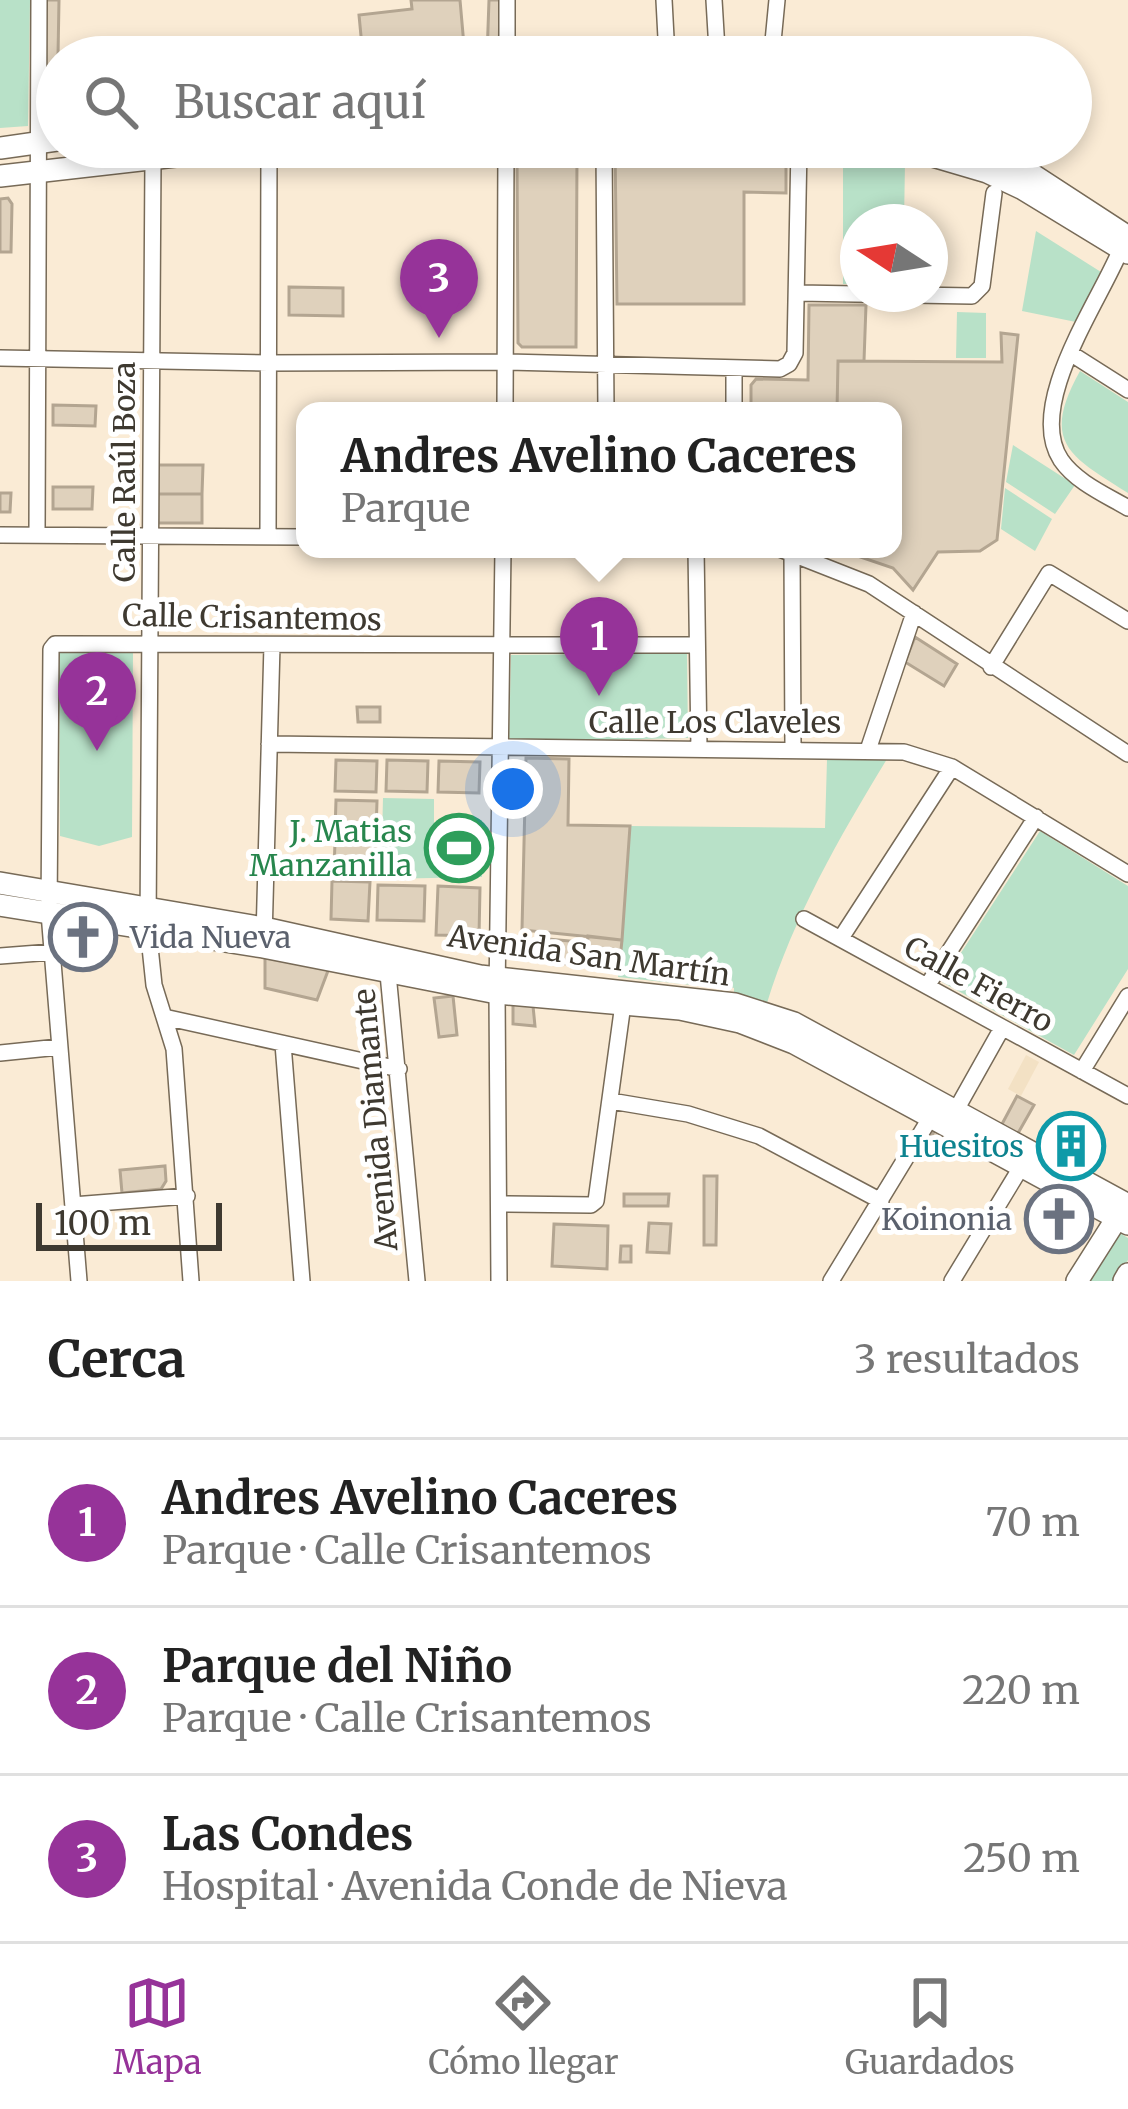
<!DOCTYPE html>
<html lang="es">
<meta charset="utf-8">
<style>
body{margin:0;font-family:Merriweather,serif;background:#f2f2f2;color:#222}
.compass{position:absolute;left:840px;top:204px;width:108px;height:108px;border-radius:50%;background:#fff;box-shadow:0 6px 18px #0003;rotate:282deg}
.scale{position:absolute;left:36px;bottom:30px;width:186px;box-sizing:border-box;padding-left:12px;border:6px solid #3e3930;border-top:0;font-size:33px;line-height:42px;white-space:nowrap;color:#3e3930;-webkit-text-stroke:9px #fff;paint-order:stroke}
.you{position:absolute;left:513px;top:789px;width:42px;height:42px;margin:-30px;border:9px solid #fff;border-radius:50%;background:#1a73e8;box-shadow:0 0 0 18px #1a73e833}
.badge{display:grid;place-items:center;width:78px;height:78px;border-radius:50%;background:#963399;color:#fff;font-size:39px;font-weight:700}
.pin{position:absolute;translate:-50% -99px;filter:drop-shadow(0 3px 6px #0008)}
.pin::after{content:'';position:absolute;top:63px;width:42px;height:36px;background:inherit;clip-path:polygon(0 0,100% 0,50% 100%)}
.popup{position:absolute;left:296px;top:402px;width:606px;height:156px;box-sizing:border-box;display:grid;place-content:center;border-radius:24px;background:#fff;filter:drop-shadow(0 3px 9px #0005);font-size:39px;white-space:nowrap;color:#767676}
.popup b{font-size:45px;color:#222}
.popup::after{content:'';position:absolute;left:50%;top:100%;margin-left:-24px;border:24px solid transparent;border-top-color:#fff}
.list{margin:0;padding:0;list-style:none}
h2{display:flex;justify-content:space-between;align-items:center;height:156px;margin:0;padding:0 48px;font-size:51px}
h2 small{font-size:39px;font-weight:400;color:#767676}
.list li{display:grid;grid-template-columns:78px 1fr auto;gap:36px;align-items:center;box-sizing:border-box;height:168px;padding:0 48px;border-top:3px solid #e0e0e0}
.list b{display:block;font-size:45px;white-space:nowrap}
.list p{margin:0;font-size:39px;white-space:nowrap;color:#767676}
.list em{font-size:39px;font-style:normal;color:#767676}
.icon{flex:none;width:66px;height:66px;fill:none;stroke:currentColor;stroke-width:2;stroke-linecap:round;stroke-linejoin:round}
.map{position:relative;flex:none;width:1128px;height:1281px;overflow:hidden}
.search{position:absolute;background:#fff;box-shadow:0 6px 18px #0003;left:36px;right:36px;top:36px;height:132px;display:flex;align-items:center;gap:30px;box-sizing:border-box;padding:0 42px;border-radius:66px;color:#767676;font-size:45px}
.sheet{height:660px;background:#fff}
nav{display:flex;justify-content:space-around;align-items:center;box-sizing:border-box;height:168px;border-top:3px solid #e0e0e0;background:#fff;font-size:33px;color:#767676}
nav a{display:grid;justify-items:center;gap:6px}
nav .on{color:#963399}
.map>svg:first-child{display:block}
</style>
<div class="map">
<svg width="1128" height="1281" viewBox="0 0 1128 1281">
<rect width="100%" height="100%" fill="#faebd5"/>
<!-- built -->
<path fill="#f3e1c4" d="M1026,1055l13,7 -18,34 -13,-7z"/>
<!-- green -->
<path fill="#b8e1c8" d="M0,0h30l-2,126 -28,2z
M843,147h13l49,16 -1,59h-46v62h-15z
M1036,231l65,41 -25,50 -54,-11z
M957,312l29,1v45h-30z
M1080,371l48,31v91c-58,-37 -88,-50 -48,-122z
M1013,445l62,40 -20,29 -49,-32z
M1005,488l47,31 -17,32 -34,-22z
M59,653h74l-1,184 -33,9 -39,-10z
M687,653l1,85 -179,4 2,-87z
M887,759c-47,77 -93,157 -120,244l-33,-9v-6l-13,-3 -2,3 -101,-11 12,-151 195,2 2,-68z
M383,798l51,1v70l2,-49h46v57l-101,2z
M1040,831l88,55v83l-54,86 -132,-73z
M1115,1230l13,8v22l-13,21h-32z"/>
<!-- building -->
<path fill="#dfd1bc" stroke="#b3a591" stroke-width="3" d="M45,0h14l-2,112 -13,1z
M411,0h49l5,57h-102l-4,-42 53,-6z
M489,0h11l-1,57h-12z
M615,147h171v46l-42,-1v112h-127z
M532,149l45,7 -1,191h-54l-4,-4 -1,-187z
M8,198l4,6 -1,48h-11v-53z
M289,287l54,1v28l-54,-1z
M809,305h57l-2,56h-26l-1,50h-86v-26l5,-6 52,1z
M1001,333l17,2 -21,205 -17,11 -42,1 -25,38 -20,-22 -50,-17 -29,-1 79,-1v-138h-56l1,-50 164,1z
M53,405l43,1 -1,20 -42,-1z
M158,465h45l-1,29h-44z
M53,487h40l-1,22h-39z
M0,493h11l-1,19h-10z
M158,494h44v29h-44z
M915,637l42,27 -13,22 -39,-24z
M357,707h23v15h-22z
M526,758l43,1 -1,66 62,1 -8,114 -100,-10z
M336,760l41,1 -1,31 -41,-1z
M387,760l41,1 -1,31 -41,-1z
M439,761l41,1 -1,31 -41,-1z
M336,800l41,1 -1,31 -41,-1z
M335,841l40,1v31l-41,-1z
M332,881l38,1 -2,39 -37,-2z
M378,885l47,1 -1,35 -47,-1z
M438,886l42,2 -1,48 -43,-1z
M66,924l37,6 -4,20 -36,-6z
M588,936l34,4 -1,10 -34,-3z
M548,939l33,3 -2,23 -33,-3z
M265,955l64,13 -12,32 -52,-12z
M453,996l4,39 -18,2 -5,-39z
M513,1003l20,3 2,20 -22,-2z
M1017,1096l17,9 -17,30 -16,-9z
M1073,1126l14,10 -18,28 -14,-9z
M935,1130l20,12 -9,14 -20,-11z
M165,1166l1,15 -5,8 -39,4 -2,-23z
M704,1176h13l-1,69h-12z
M624,1194h45l-1,12h-44z
M1062,1202l11,6 -17,29 -11,-6z
M649,1223l22,1 -2,29 -22,-1z
M554,1224l54,2 -1,43 -55,-3z
M621,1246h10v16h-11z"/>
<g fill="none" stroke-linecap="round" stroke-linejoin="round">
<!-- street casing -->
<g stroke="#776a57" stroke-width="18">
<path id="street" d="M664,0l3,57
M714,0l3,50 55,2 5,-52
M507,57v-57
M604,147l2,264
M153,159l-5,769 6,57 20,64 17,232
M1123,244c-20,53 -99,160 -62,216 15,22 45,35 67,48
M798,293l174,3 10,-10 12,-93
M1070,353l58,37
M0,358l268,5 238,-1 274,7 9,-5 6,-11 4,-206
M505,411l1,-264
M734,411v-43
M37,534l2,-534
M0,535l305,2
M268,536l1,-389
M696,549l3,199
M780,549l89,35 259,170
M792,552l1,196
M991,667l58,-94 79,48
M269,744l635,8 48,15 176,107
M868,750l46,-137
M804,919l324,177
M264,938l8,-293
M841,938l111,-171
M0,956l52,-4
M387,963l30,318
M927,986l109,-169
M164,1017l235,52
M283,1044l19,237
M0,1053l59,-6
M1082,1071l46,-75
M611,1101l77,13 71,22 122,65
M956,1110l46,-82
M500,1204l91,1 5,-4 27,-197
M73,1205l114,-9
M79,1281l-30,-368 2,-264 4,-5 642,1
M499,1281l-2,-288 6,-444
M831,1281l101,-166
M952,1281l74,-122"/>
</g>
<!-- secondary casing -->
<g stroke="#776a57" stroke-width="24">
<path id="secondary" d="M902,147l85,25 36,17 105,64
M965,147l65,26 92,60
M0,148l57,-8
M0,176l255,-29
M0,883l264,45 216,48 255,28 59,19 334,182
M0,905l263,42 234,46 183,16 60,13 54,21 334,181
M1077,1281l47,-74
M1124,1281l4,-7"/>
</g>
<!-- street -->
<use href="#street" stroke="#fff" stroke-width="15"/>
<!-- secondary -->
<use href="#secondary" stroke="#fff" stroke-width="21"/>
</g>
<!-- icons -->
<defs>
<g id="stadium-ring" transform="scale(3.45)"><circle r="9.5" fill="#fff" stroke="#2e9e5b" stroke-width="1.5"/><path d="M0-5a6.5 5 0 1 0 0 10a6.5 5 0 1 0 0-10ZM-3.5-1.8h7v3.6h-7Z" fill="#2e9e5b"/></g>
<g id="church-ring" transform="scale(3.45)"><circle r="9.5" fill="#fff" stroke="#6b7280" stroke-width="1.5"/><path d="M-1.2-6h2.4v3.5h3.3v2.4h-3.3V6h-2.4V-.1h-3.3v-2.4h3.3Z" fill="#6b7280"/></g>
<g id="building-ring" transform="scale(3.45)"><circle r="9.5" fill="#fff" stroke="#0f9aa8" stroke-width="1.5"/><path d="M-4-6H4V6H1V3H-1V6H-4ZM-2.5-4.3h1.7v1.8h-1.7ZM.8-4.3h1.7v1.8H.8ZM-2.5-1h1.7V.8h-1.7ZM.8-1h1.7V.8H.8Z" fill="#0f9aa8"/></g>
</defs>
<g fill-rule="evenodd">
<use href="#stadium-ring" x="459" y="848"/>
<use href="#church-ring" x="83" y="937"/>
<use href="#building-ring" x="1071" y="1146"/>
<use href="#church-ring" x="1059" y="1219"/>
</g>
<g text-anchor="middle" dominant-baseline="central" stroke-width="10" stroke-linejoin="round" paint-order="stroke">
<!-- street labels -->
<g font-size="30" fill="#3e3930" stroke="#fff">
<text transform="translate(124 472) rotate(-90)">Calle Raúl Boza</text>
<text transform="translate(252 617) rotate(1)">Calle Crisantemos</text>
<text x="715" y="722">Calle Los Claveles</text>
<text transform="translate(589 955) rotate(8)">Avenida San Martín</text>
<text transform="translate(979 984) rotate(29)">Calle Fierro</text>
<text transform="translate(375 1120) rotate(-95)">Avenida Diamante</text>
</g>
<!-- leisure labels -->
<g font-size="30" fill="#27864d" stroke="#fff" text-anchor="end">
<text x="412" y="831">J. Matias<tspan x="412" dy="34">Manzanilla</tspan></text>
</g>
<!-- worship labels -->
<g font-size="30" fill="#5b616d" stroke="#fff" text-anchor="start">
<text x="130" y="937">Vida Nueva</text>
<text x="1012" y="1219" text-anchor="end">Koinonia</text>
</g>
<!-- culture labels -->
<g font-size="30" fill="#0d838f" stroke="#fff" text-anchor="end">
<text x="1024" y="1146">Huesitos</text>
</g>
</g>
</svg>
<svg class="compass" viewBox="-18 -18 36 36"><path d="M0-13l5 13h-10z" fill="#e53935"/><path d="M0 13l5-13h-10z" fill="#767676"/></svg>
<div class="scale">100 m</div>
<div class="you"></div>
<div class="pin badge" style="left:599px;top:696px">1</div>
<div class="popup"><b>Andres Avelino Caceres</b>Parque</div>
<div class="pin badge" style="left:97px;top:751px">2</div>
<div class="pin badge" style="left:439px;top:338px">3</div>
<div class="search"><svg class="icon" aria-label="search" viewBox="0 0 24 24"><circle cx="10" cy="10" r="6"/><path d="M15 15l6 6"/></svg>Buscar aquí</div>
</div>
<section class="sheet">
<h2>Cerca<small>3 resultados</small></h2>
<ul class="list">
<li><span class="badge">1</span><div><b>Andres Avelino Caceres</b><p>Parque · Calle Crisantemos</p></div><em>70 m</em></li>
<li><span class="badge">2</span><div><b>Parque del Niño</b><p>Parque · Calle Crisantemos</p></div><em>220 m</em></li>
<li><span class="badge">3</span><div><b>Las Condes</b><p>Hospital · Avenida Conde de Nieva</p></div><em>250 m</em></li>
</ul>
</section>
<nav>
<a class="on"><svg class="icon" aria-label="map" viewBox="0 0 24 24"><path d="M3 6l6-2 6 2 6-2v14l-6 2-6-2-6 2zM9 4v14M15 6v14"/></svg>Mapa</a>
<a><svg class="icon" aria-label="directions" viewBox="0 0 24 24"><path d="M12 3l9 9-9 9-9-9zM9 14v-3h6M13 9l2 2-2 2"/></svg>Cómo llegar</a>
<a><svg class="icon" aria-label="saved" viewBox="0 0 24 24"><path d="M7 4h10v16l-5-4-5 4z"/></svg>Guardados</a>
</nav>
